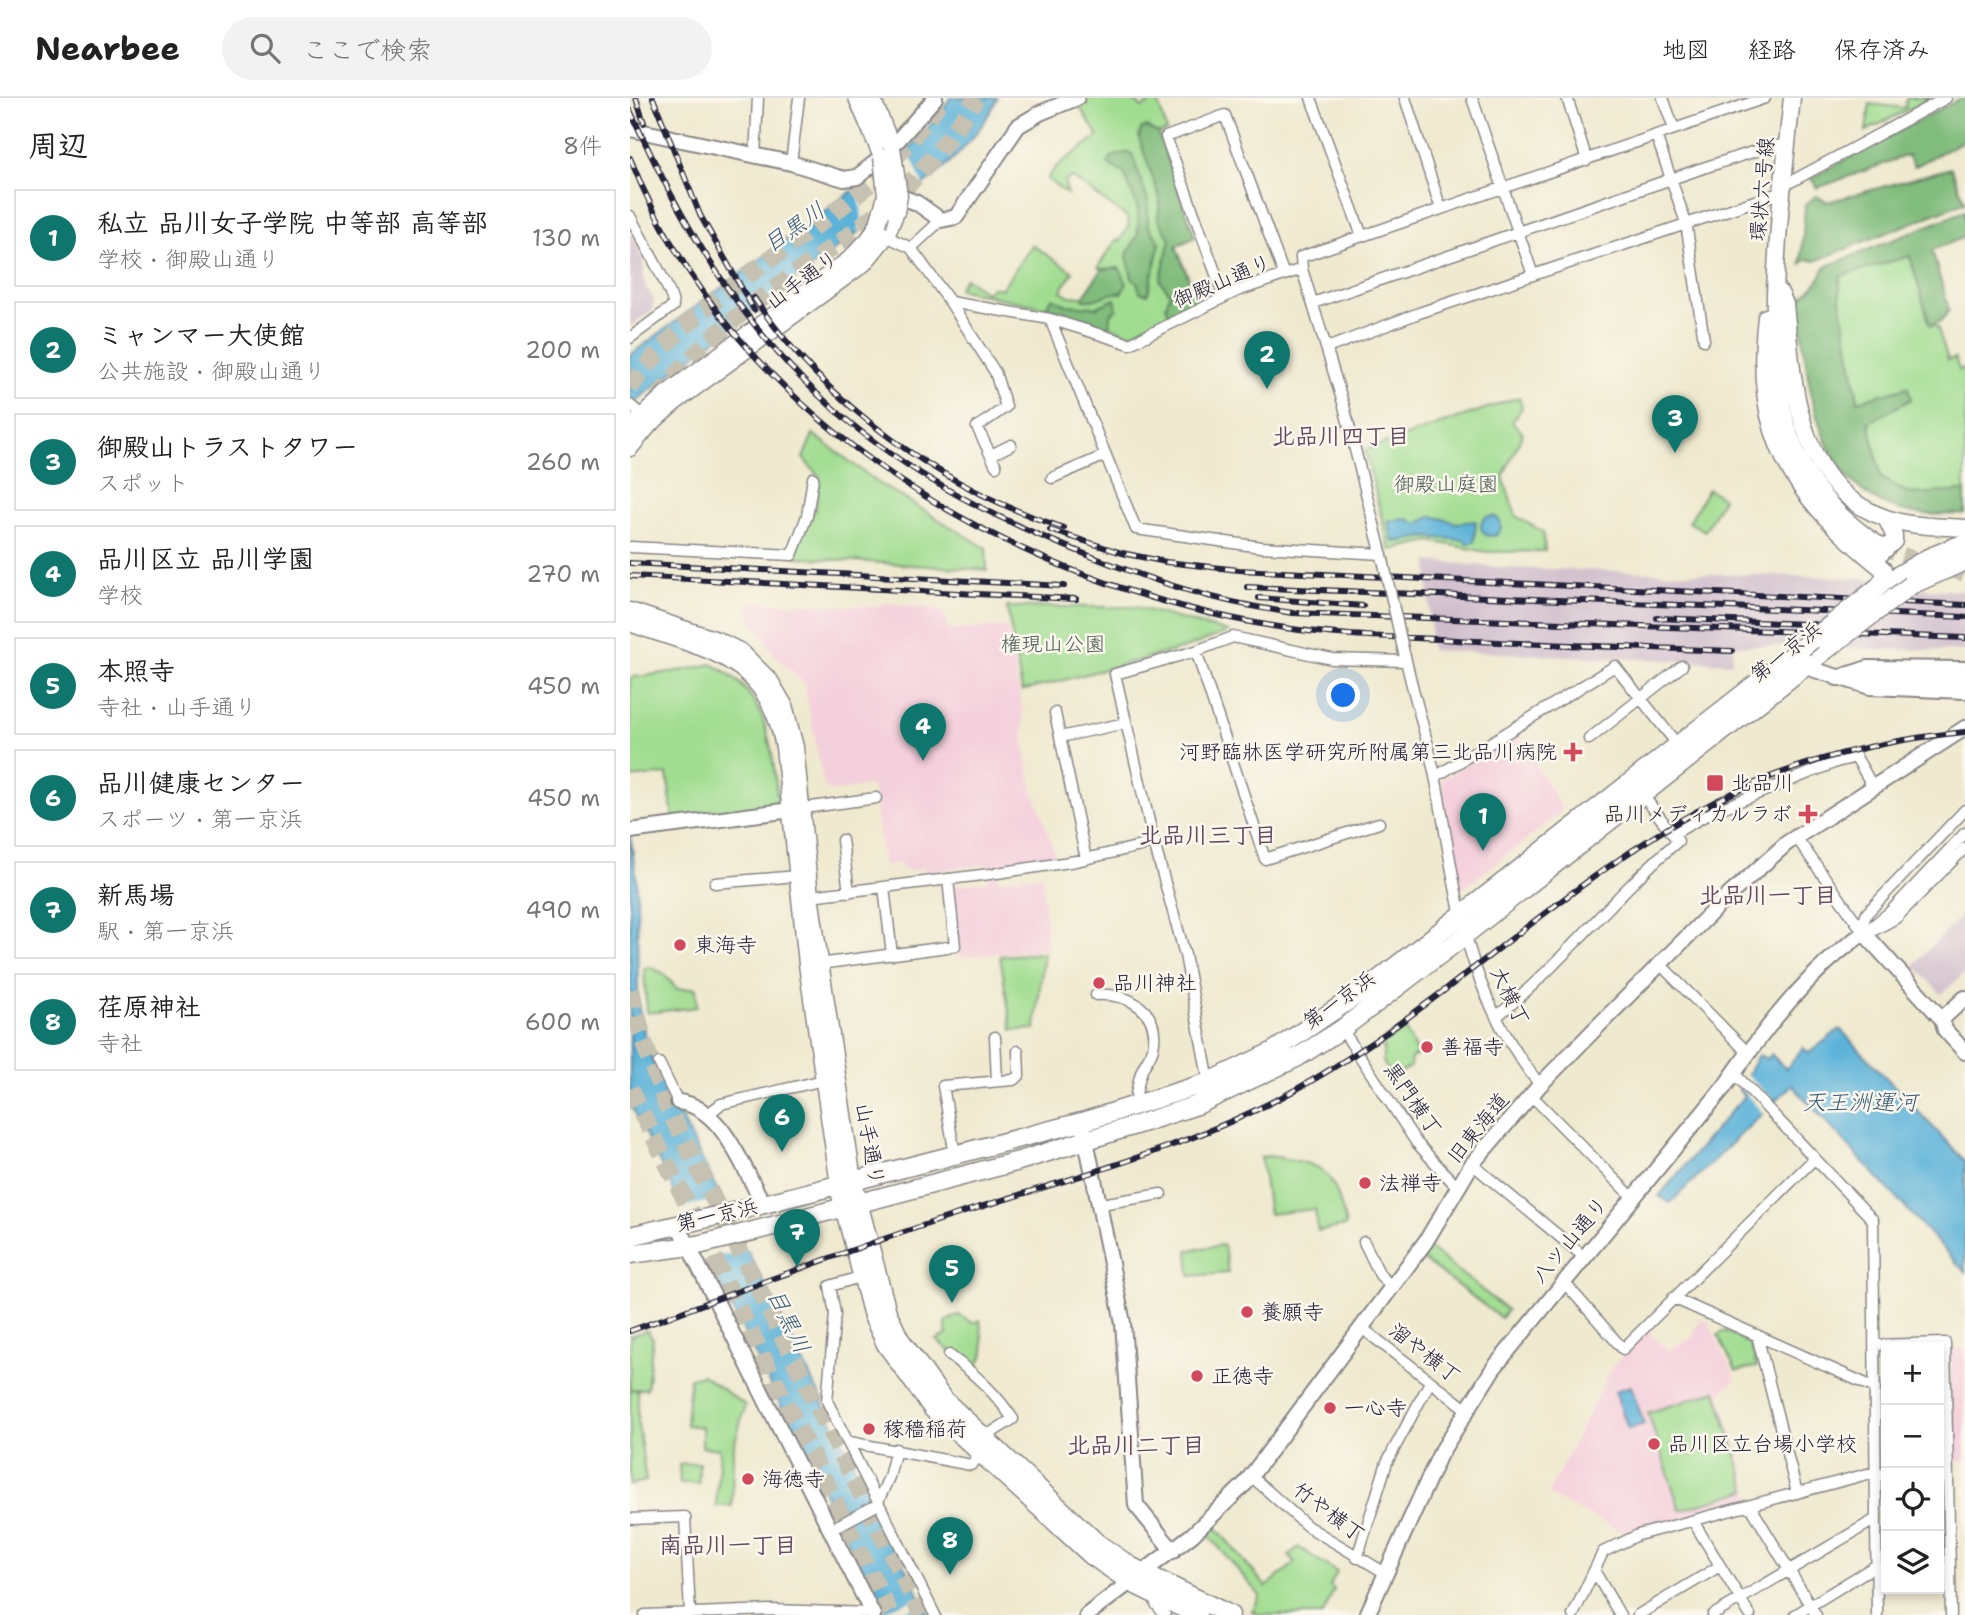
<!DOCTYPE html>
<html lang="ja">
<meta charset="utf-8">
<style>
body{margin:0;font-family:"Shantell Sans","Klee One",sans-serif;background:#f2f2f2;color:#222}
.controls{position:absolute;right:21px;bottom:21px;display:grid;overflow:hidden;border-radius:0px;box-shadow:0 4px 10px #0003}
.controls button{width:63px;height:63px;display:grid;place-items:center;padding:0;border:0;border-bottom:2px solid #e0e0e0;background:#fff;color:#222;font:35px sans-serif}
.you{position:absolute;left:714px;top:598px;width:24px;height:24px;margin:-18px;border:5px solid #fff;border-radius:50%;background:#1a73e8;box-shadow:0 0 0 10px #1a73e833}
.badge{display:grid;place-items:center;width:46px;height:46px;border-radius:50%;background:#0f766e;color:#fff;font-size:23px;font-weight:700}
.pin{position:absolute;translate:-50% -58px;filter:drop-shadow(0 2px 4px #0008)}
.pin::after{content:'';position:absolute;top:37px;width:24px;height:21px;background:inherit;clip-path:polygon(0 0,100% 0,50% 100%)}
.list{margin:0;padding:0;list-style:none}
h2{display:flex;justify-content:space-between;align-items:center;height:91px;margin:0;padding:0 28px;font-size:30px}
h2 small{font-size:23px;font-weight:400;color:#767676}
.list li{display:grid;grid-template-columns:46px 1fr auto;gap:21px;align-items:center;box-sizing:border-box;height:98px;margin:0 14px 14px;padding:0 14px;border:2px solid #e0e0e0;border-radius:0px}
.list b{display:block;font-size:26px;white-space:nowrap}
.list p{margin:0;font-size:23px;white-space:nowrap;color:#767676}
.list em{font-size:23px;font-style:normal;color:#767676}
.icon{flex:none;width:38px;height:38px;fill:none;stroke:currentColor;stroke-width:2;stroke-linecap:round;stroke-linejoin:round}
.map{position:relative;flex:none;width:1335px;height:1517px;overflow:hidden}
header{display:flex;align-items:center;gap:42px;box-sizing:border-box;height:98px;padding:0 35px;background:#fff;border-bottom:2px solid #e0e0e0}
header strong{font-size:33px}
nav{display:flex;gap:38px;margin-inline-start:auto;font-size:24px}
.search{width:490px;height:63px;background:#f2f2f2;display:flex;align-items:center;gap:18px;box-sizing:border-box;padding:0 24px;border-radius:38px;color:#767676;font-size:26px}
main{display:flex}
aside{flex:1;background:#fff}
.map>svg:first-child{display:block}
</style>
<header>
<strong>Nearbee</strong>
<div class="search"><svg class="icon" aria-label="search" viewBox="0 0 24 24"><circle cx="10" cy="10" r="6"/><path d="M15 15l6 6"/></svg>ここで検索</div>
<nav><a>地図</a><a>経路</a><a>保存済み</a></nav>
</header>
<main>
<aside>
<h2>周辺<small>8件</small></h2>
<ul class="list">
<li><span class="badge">1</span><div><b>私立 品川女子学院 中等部 高等部</b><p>学校 · 御殿山通り</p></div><em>130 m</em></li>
<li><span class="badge">2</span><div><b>ミャンマー大使館</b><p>公共施設 · 御殿山通り</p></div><em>200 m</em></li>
<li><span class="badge">3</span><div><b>御殿山トラストタワー</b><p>スポット</p></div><em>260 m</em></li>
<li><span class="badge">4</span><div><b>品川区立 品川学園</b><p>学校</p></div><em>270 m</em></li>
<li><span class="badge">5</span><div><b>本照寺</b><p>寺社 · 山手通り</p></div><em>450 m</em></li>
<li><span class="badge">6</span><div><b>品川健康センター</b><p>スポーツ · 第一京浜</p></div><em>450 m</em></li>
<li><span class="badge">7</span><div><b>新馬場</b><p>駅 · 第一京浜</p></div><em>490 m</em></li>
<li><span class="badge">8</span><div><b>荏原神社</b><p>寺社</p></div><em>600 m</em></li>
</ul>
</aside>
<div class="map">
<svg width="1335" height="1517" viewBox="0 0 1335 1517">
<rect width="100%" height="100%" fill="#fbf7ec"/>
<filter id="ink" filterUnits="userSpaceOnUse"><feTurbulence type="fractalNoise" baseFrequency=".0143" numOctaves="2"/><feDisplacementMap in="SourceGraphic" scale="14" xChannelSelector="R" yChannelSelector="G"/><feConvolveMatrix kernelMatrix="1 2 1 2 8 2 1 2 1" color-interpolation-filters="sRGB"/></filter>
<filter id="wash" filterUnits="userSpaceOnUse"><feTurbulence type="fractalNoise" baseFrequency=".00686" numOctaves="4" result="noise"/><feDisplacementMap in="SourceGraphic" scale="28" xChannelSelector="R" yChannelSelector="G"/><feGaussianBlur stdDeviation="1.57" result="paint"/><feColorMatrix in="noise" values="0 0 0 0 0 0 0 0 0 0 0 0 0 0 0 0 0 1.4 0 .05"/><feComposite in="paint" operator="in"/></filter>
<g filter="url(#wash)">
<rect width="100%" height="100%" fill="#efe9cf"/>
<!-- built -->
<path fill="#f4cfdc" d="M120,504l125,5 11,-4 57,7 5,20 59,-3 16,87v25l8,45 25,73 -60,10 4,13 41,-6 7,75 -89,8 -8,-70 38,-6 -2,-17 -62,8 -1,-5 -11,4 -11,-3 -2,-5 -17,2 -11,-80 -40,7 -8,-7 -20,-102 -30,-29 -25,-39z
M887,634l46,79 -104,81 -18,-112z
M1071,1220l7,4 28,57 -16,15 32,106 -126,34 -78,-40 65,-128 34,-35 21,19 24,-12z
M1321,1251h14v112l-14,1z"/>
<!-- industrial -->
<path fill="#d0bdcc" d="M0,133l13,30 2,25 9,13 -2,12 -22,15z
M798,463l81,7 352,10 66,11 38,2v60l-232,-6 -1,18 -301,-13z
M1335,813v62l-24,21 -27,-29z"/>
<!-- green -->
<path fill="#a1dd91" stroke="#628066" stroke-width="2" d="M454,0h32l3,3 13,-3 10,10 15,-10 10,33 -9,3 37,103 -19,9 21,54 -67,34 -51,-19 -121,-26 7,-11 20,14 8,-5 8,2 31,-44 41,27 -12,19 9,5 13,1 19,-27 -4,-3 18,-27 4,1 9,-16 -2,-8 -56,-40 -6,5 2,12 -20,-15 10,-13 41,-30 -21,-33z
M1277,0h24l-65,33 4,-27 35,4z
M1280,158l20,69 7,1 11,34 7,-2 4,12 6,-2v123l-6,1 -49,2 -29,-16 -12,-56 42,-23 -4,-12 -49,14 -18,-101v-24z
M889,299l3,11 -10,14 11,11 -20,44 13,39 27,16 2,19 -58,1 -57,-11 -40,9 -25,-100z
M183,336l64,48 109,66 1,22 -192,-13 5,-18 16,-32 4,-29 -17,-20z
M1078,391l15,9 -18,33 -16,-9z
M377,509h129l92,25 -43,16 -163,43z
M81,566c58,25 61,85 67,140l-105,14 -6,-44 -37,4v-100c28,-5 54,-6 81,-14z
M414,855l-9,76 -23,1 -12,-74z
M20,869l13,6 14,16 19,-1 1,19 -50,6 -3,-45z
M775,931l13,26 -7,3 -1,9 -18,11 -9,-16v-18z
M639,1058c59,9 63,11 77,70l-28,5 -3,-22 -46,5 -8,-57z
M594,1147l4,28 -38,3 -2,-26z
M799,1150l78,62 -6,8 -80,-60z
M329,1217l14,8 7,-3 4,33 -9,19 -39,-32 11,-5 -2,-13z
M17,1232l6,9 -6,50h-16l7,2v32l8,58 -16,4v-149z
M1095,1233l25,13 7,23 -21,4 -18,-36z
M72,1277l43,30 -12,45 -1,56h-16l4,-57 -18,-2v-20l-16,-2 4,-47z
M1086,1293l31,99 -67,20 -32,-97z
M69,1365v20h-19l-1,-19z
M584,1427l52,62 29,-24 -6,-7 9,-9 39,25 -7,14 4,3 -11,26h-63l-8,-4 8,-15 -54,-64z"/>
<!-- forest -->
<path fill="#80bc7b" stroke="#516f5b" stroke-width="2" d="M1331,0h4v42l-51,27 -6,-12 -91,33 -6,-10z
M516,29l12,6 37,104 -19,9 21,54 -28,14 -3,-8 4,-13 -10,-12 10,-42 -12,-20 2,-20 -21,-61 2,-9z
M498,54l4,2 16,47v24l12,18 -12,51 -8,-2 -3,-10 -5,-4 -5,-23 11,-21v-25l-14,-36 -16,-9 3,-7z
M1321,70l14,34 -150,59 -8,-2 -6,5 4,-59 11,-9 12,6z
M1335,113v26l-33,13 17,60 -8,11 -11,4 -20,-69 -70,20v24l18,101 50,-14 3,12 -42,23 12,56 29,16 55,-3v23c-14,0 -29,1 -43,0 -109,-12 -113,-129 -124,-213l19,-18 8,-16z
M489,170l8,16 -6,9c-13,-2 -22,9 -37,7l-1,-3 19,-28z
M422,200l15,7 30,2 18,-8 2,10 -7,6 -1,11 -63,-19z"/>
<!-- water -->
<path fill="#5cb2d9" stroke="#3f6a8a" stroke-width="2" d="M320,0h47c-30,68 -103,106 -156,147 -71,53 -142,105 -211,161v-51l278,-205 33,-37z
M802,418l25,7 19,-2 -2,21 -8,2 -1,-4 -39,-3 -33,5 -5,-21 20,-2 9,5z
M851 428a10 10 0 1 1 20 0a10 10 0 1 1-20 0Z
M0,735l7,50 1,122 11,48 280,562h-44l-255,-512z
M1210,931l125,132v111l-173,-187 -122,118 -11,-7 85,-100 -5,-6 19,-35 10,4 3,-5 15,15 17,-21 6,5z
M1001,1288l13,38 -16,5 -13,-38z"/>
<!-- pier -->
<path fill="#efe9cf" d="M277,50l16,36 -66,49 5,-14 -4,-33z
M1116,976l31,30 -12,11 -26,-28z
M93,1100l26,51 -44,10 -25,-51z
M292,1499l3,7 -31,11h-10l-2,-4z"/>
</g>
<g filter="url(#ink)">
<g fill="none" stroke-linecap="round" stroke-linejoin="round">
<!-- primary-tunnel -->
<path stroke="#c6c1b1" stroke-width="16" stroke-dasharray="16 8" stroke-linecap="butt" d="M1250,448l46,18 39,10"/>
<!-- highway-tunnel -->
<path stroke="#c6c1b1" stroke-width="18" stroke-dasharray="18 9" stroke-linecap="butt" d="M0,290c59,-84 150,-130 227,-194 33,-27 61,-61 85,-96
M27,302c64,-87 138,-120 218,-185 40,-33 74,-73 101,-117
M0,892l13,50 24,66 255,509
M0,991l261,526"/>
<!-- street casing -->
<g stroke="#888685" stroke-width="13">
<path id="street" d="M681,0l51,138
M775,0l36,111
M842,0l61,177
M937,0l20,62
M1033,0l11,31
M1026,37l30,88 18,117
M125,58l3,-58
M161,65l8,-65
M1153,88l163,-88
M0,118c8,17 45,79 43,90l-43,32
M256,138l25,12 39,54 45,70 11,35 -29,20 19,39
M281,150l30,-28
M594,198l-58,-159 59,-22 59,160
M320,204l100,17 80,25 107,-53 65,-22
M683,205l387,-134 62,-20 25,-5
M420,221l86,210 125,18 121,7
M697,250l92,-35 363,-121
M0,307l12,10
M361,357l20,-10
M422,380l54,-23
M0,449l162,8 15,-39 6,-38
M753,462l-39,-154 -42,-137 -1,-12 464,-159
M566,553l-81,23 39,169 31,112 24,127
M775,558c9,42 23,83 31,125 22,115 26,207 104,304
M425,615l31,146
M430,639l66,-14
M959,641l93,-73
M805,679l180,-111 62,78
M167,711l79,-11
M749,725l-114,36 -69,-208 37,-14 99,22 74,2
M1043,736l37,-21 126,-51 20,-5 17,30
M1166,739l66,93
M212,742l7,52
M367,775l79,-12 78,-18
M85,785l82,-7
M254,789l8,68
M180,798l180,-22
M1244,832l22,-12 69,-70
M1234,835l-1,-10 4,-10 98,-103
M1234,835l26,-21 75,-79
M189,866l136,-18 -7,-67
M1030,866l87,88
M466,897c32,-2 65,15 57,53 -2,8 -7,13 -10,20 -4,8 -5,18 -7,26l6,10
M866,919c66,-53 117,-121 182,-176l-36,-47
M712,931l74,113 42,46
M365,939l2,44
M29,965l19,39
M1104,975l139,147 4,395
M901,997l102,103
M78,1016l13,-10 103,-24
M325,1057l-12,-69 70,-6 6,-4 -1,-25
M842,1066l111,92
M471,1106l60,-10
M734,1144l16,33 12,12
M230,1179l-30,9 5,28 -8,87 108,214
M933,1183l60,68 192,-191
M1043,1200l202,90
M732,1230l104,81
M1127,1237l40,158
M1245,1247l70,-2 6,272
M319,1257c25,18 47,38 64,64l-30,19
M219,1344l122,23 10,-10
M621,1378l56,50 80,48
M246,1408l13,-29 7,-28
M1121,1409l65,108
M0,1421l55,-2 5,95
M1063,1423l57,94
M727,1460l30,-96 43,-80
M965,1474l25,43
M531,1499l-5,7 9,11
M15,1517l125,-5 102,3
M943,1517l30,-63 35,-17 237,-63 11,4
M1008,1517l82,-49
M1083,1517l163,-96
M1165,1517l80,-49"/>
</g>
<!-- secondary casing -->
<g stroke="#888685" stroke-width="18">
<path id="secondary" d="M0,31l161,34 53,16 13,-2 25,-20
M262,49l43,-49
M269,98l18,7 24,17 15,-3 62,-91 22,-13 37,-15
M1169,567l71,22 95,4
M1207,580l31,-10 97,1
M1229,580l106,1
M0,733l161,-21
M1312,921l23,-21
M48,1004c45,4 66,69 86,103
M454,1032l39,193 13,182 37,46
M48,1127l195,390
M457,1517l105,-80 53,-51 181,-243 46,-77 68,-79 56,-57 131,-131 60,-54 178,-115
M737,1517l73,-161 53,-85 232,-283c38,-55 83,-115 139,-153l78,86 3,11 20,22"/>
</g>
<!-- primary casing -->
<g stroke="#888685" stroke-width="19">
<path id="primary" d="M227,0l25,59
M242,0l20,49
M1162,0c-7,66 -15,131 -17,197 -2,107 8,188 105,251
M1150,195l5,11c8,77 11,184 101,214 26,9 52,8 79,10
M1136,219c-14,120 26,179 117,252l1,8 -7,11
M0,330l35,-33 184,-135 20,-21 9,-15
M0,350l20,-24 25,-22 189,-139 22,-27 10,-24
M1246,460l18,-17v-6l-8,-17
M0,513l87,29 24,12 29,29 14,24 11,42 15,149 43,285
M0,525c76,28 137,31 154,124l23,217 32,221"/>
</g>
<!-- highway casing -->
<g stroke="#888685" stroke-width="21">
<path id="highway" d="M1281,487l54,-24
M1247,490l51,-30 37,-15
M225,1093l32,121 12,26 44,61 154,144 33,23 100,49
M211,1097l32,121 13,28 47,65 158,146 41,28 65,32
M99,1115l353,-91 127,-40 63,-30 101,-68 430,-337
M112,1136l277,-73 123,-38 55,-18 101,-48 44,-28 109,-83 376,-297
M0,1138l56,-13
M0,1156l68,-9"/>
</g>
<!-- street -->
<use href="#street" stroke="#fff" stroke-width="10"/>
<!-- secondary -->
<use href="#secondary" stroke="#fff" stroke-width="14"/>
<!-- primary -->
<use href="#primary" stroke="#fff" stroke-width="16"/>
<!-- highway -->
<use href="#highway" stroke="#fff" stroke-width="18"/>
<!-- rail casing -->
<g stroke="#22223b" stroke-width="6">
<path id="rail" d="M6,0l8,25
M23,0l47,117 54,95
M0,12c102,227 212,347 445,440 75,30 138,52 218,63l672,25
M0,60c105,265 383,428 655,470 52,8 104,9 155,11 98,6 195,8 292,12
M124,200c71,106 189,191 310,230
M420,432l72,23 44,9 73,8 726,35
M0,465l434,23
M0,478l446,23
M617,489l718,30
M629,500l104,8
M1027,520l196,8
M0,1233c107,-39 214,-80 322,-115 111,-36 224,-64 328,-118 148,-77 265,-201 410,-283 85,-48 178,-74 275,-83"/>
</g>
<!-- rail -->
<use href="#rail" stroke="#fbf7ec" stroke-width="3.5" stroke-dasharray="10" stroke-linecap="butt"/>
<!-- street-bridge casing -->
<g stroke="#888685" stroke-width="13" stroke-linecap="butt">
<path id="street-bridge" d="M753,462l21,93
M209,1427l36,-19"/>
</g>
<!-- primary-bridge casing -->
<g stroke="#888685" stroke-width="19" stroke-linecap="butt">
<path id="primary-bridge" d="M262,49l7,49 -3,16
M248,126l8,-28 -4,-39"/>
</g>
<!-- highway-bridge casing -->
<g stroke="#888685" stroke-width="21" stroke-linecap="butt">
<path id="highway-bridge" d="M1173,549l74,-59
M1197,551l84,-64
M56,1125l43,-10
M68,1147l44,-11"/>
</g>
<!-- street-bridge -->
<use href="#street-bridge" stroke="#fff" stroke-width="10"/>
<!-- primary-bridge -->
<use href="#primary-bridge" stroke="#fff" stroke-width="16"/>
<!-- highway-bridge -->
<use href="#highway-bridge" stroke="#fff" stroke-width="18"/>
</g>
</g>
<!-- markers -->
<g fill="#d1495b" stroke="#fbf7ec" stroke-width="2.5">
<path d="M939.5 643.5h7v7h7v7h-7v7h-7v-7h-7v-7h7z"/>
<rect x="1076" y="676" width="18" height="18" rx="3.5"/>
<path d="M1174.5 705.5h7v7h7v7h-7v7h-7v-7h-7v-7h7z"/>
<circle cx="50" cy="847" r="7"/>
<circle cx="469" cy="885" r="7"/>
<circle cx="797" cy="949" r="7"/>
<circle cx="735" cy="1085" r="7"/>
<circle cx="617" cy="1214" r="7"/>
<circle cx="567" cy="1278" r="7"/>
<circle cx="700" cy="1310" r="7"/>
<circle cx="239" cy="1331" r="7"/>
<circle cx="1024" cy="1346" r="7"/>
<circle cx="118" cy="1381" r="7"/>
</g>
<g text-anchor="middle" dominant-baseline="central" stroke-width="5" stroke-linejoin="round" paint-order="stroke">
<!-- street labels -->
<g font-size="21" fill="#22223b" stroke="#fbf7ec">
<text transform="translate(1132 91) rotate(-85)">環状六号線</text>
<text transform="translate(172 182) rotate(-36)">山手通り</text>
<text transform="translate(592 183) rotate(-23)">御殿山通り</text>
<text transform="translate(1156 554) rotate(-38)">第一京浜</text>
<text transform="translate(880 898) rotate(64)">大横丁</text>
<text transform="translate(709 902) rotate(-36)">第一京浜</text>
<text transform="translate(783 1001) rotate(55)">黒門横丁</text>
<text transform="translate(848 1030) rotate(-51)">旧東海道</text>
<text transform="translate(240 1046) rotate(80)">山手通り</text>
<text transform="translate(87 1117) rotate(-13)">第一京浜</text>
<text transform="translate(940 1142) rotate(-50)">八ツ山通り</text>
<text transform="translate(795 1255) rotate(38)">溜や横丁</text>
<text transform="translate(699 1414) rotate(37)">竹や横丁</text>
</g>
<!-- park labels -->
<g font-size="21" fill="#485a55" stroke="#fbf7ec">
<text x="816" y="386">御殿山庭園</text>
<text x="423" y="546">権現山公園</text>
</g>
<!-- poi labels -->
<g font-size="21" fill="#22223b" stroke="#fbf7ec" text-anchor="start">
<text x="927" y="654" text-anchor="end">河野臨牀医学研究所附属第三北品川病院</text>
<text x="1101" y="685">北品川</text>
<text x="1162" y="716" text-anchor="end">品川メディカルラボ</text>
<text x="64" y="847">東海寺</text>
<text x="483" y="885">品川神社</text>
<text x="811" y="949">善福寺</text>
<text x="749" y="1085">法禅寺</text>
<text x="631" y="1214">養願寺</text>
<text x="581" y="1278">正徳寺</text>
<text x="714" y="1310">一心寺</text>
<text x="253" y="1331">稼穡稲荷</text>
<text x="1038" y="1346">品川区立台場小学校</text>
<text x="132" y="1381">海徳寺</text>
</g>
<!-- water labels -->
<g font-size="23" font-style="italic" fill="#395c7a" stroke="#fbf7ec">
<text transform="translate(164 129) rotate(-35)">目黒川</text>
<text x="1230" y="1004">天王洲運河</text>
<text transform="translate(159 1223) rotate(64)">目黒川</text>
</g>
<!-- neighbourhood labels -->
<g font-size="23" font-weight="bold" fill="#624860" stroke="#fbf7ec">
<text x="711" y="338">北品川四丁目</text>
<text x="578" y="737">北品川三丁目</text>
<text x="1138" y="797">北品川一丁目</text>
<text x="506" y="1347">北品川二丁目</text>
<text x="98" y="1447">南品川一丁目</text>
</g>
</g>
</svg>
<div class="controls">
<button>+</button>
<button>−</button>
<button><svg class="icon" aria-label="locate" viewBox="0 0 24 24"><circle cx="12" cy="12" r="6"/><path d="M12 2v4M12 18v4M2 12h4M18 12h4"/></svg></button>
<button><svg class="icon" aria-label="layers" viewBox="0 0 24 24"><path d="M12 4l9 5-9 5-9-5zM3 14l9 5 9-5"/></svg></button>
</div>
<div class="you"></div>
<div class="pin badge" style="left:853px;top:753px">1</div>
<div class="pin badge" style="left:637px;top:291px">2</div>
<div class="pin badge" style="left:1045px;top:355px">3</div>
<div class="pin badge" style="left:293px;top:663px">4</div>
<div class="pin badge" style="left:322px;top:1205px">5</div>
<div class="pin badge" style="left:152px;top:1054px">6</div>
<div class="pin badge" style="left:167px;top:1169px">7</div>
<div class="pin badge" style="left:320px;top:1477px">8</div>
</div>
</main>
